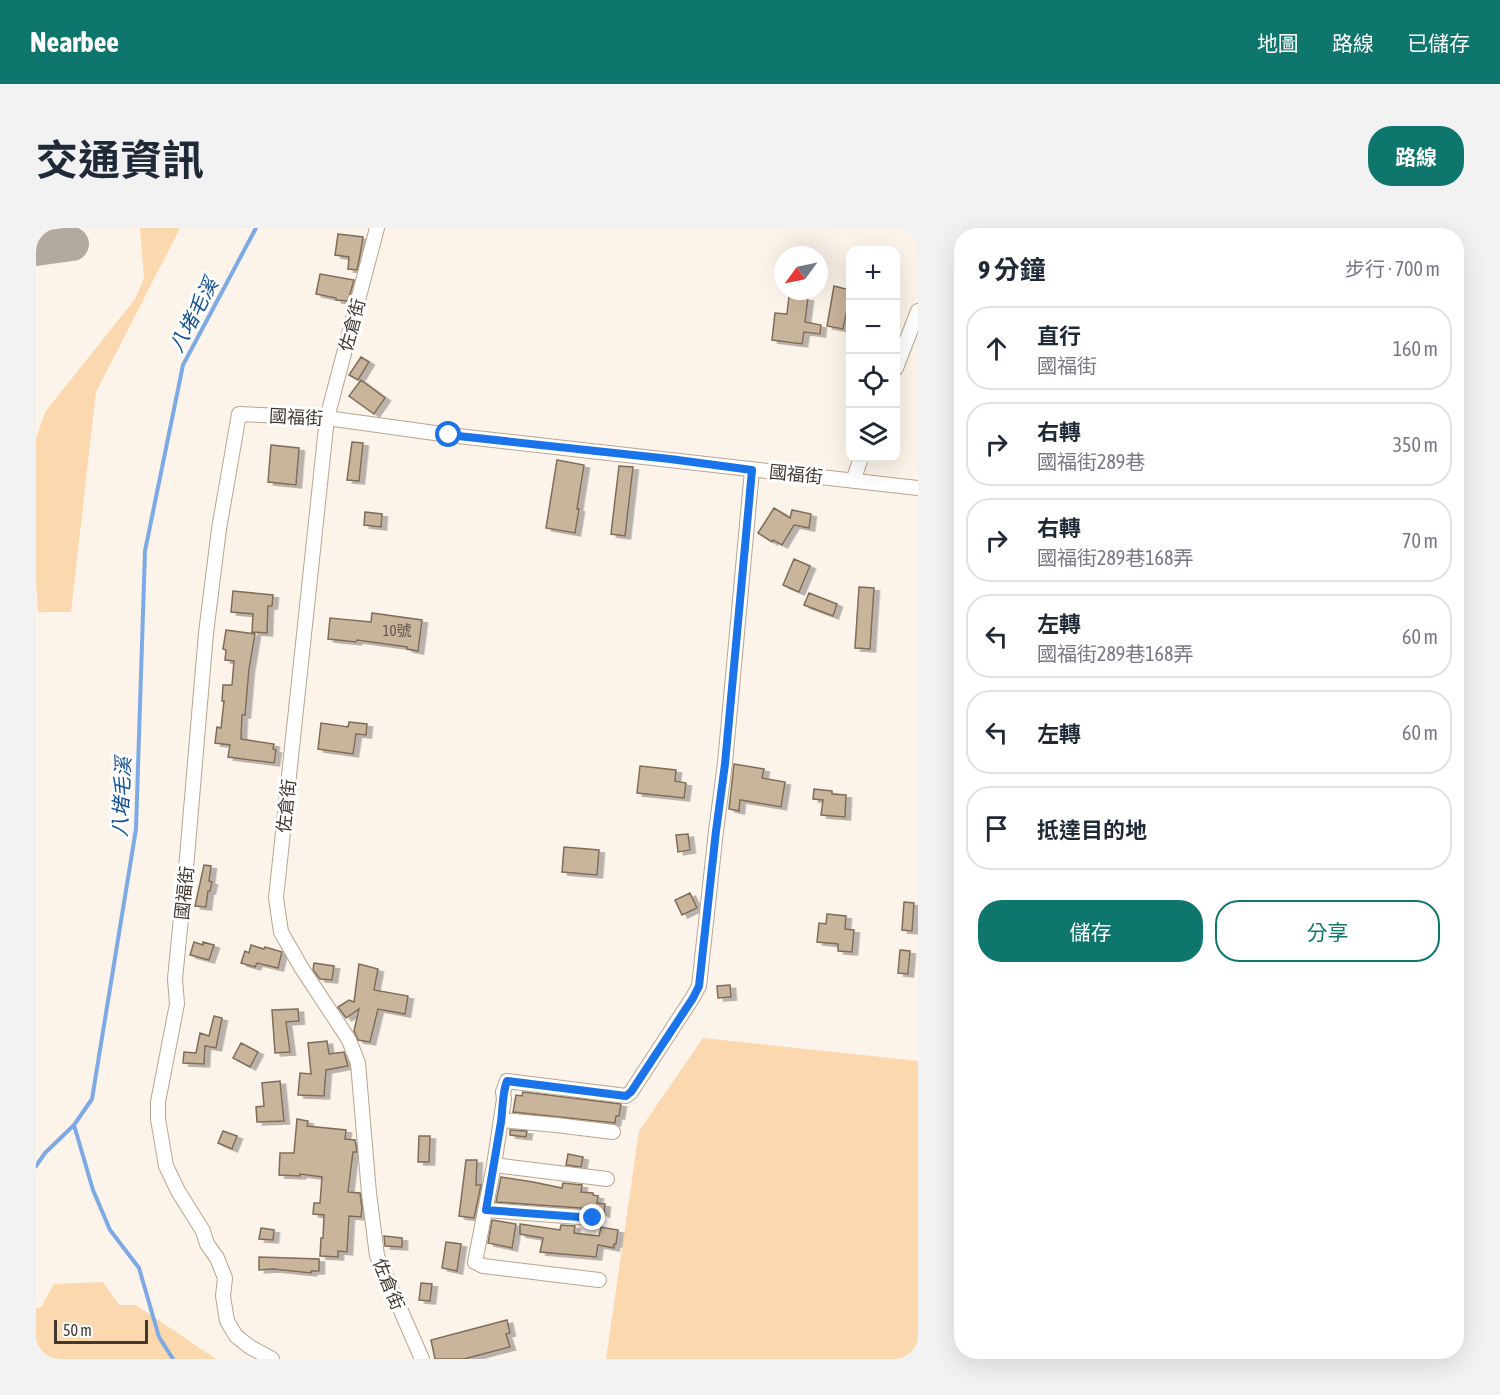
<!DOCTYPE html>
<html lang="zh-TW">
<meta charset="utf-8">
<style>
body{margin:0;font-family:"Asap Condensed","Noto Sans TC",sans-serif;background:#f2f2f3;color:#1f2937}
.controls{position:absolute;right:18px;top:18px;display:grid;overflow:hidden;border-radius:12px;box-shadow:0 6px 24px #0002}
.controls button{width:54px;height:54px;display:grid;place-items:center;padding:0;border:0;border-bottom:2px solid #e0e1e3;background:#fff;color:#1f2937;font:30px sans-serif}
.compass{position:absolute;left:738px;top:18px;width:54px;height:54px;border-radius:50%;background:#fff;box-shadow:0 6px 24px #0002;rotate:237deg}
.scale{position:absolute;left:18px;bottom:15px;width:94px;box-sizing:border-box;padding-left:6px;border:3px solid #41382f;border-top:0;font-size:16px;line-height:21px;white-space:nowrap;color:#41382f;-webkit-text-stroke:4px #fff;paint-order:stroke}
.stop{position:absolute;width:18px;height:18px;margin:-14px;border:4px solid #1a73e8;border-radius:50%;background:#fff}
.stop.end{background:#1a73e8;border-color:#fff;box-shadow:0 2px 6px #0008}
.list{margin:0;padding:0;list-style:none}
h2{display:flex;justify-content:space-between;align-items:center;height:78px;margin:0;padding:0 24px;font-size:26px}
h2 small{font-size:20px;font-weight:400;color:#747a83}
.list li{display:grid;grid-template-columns:39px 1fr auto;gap:18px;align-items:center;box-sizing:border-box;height:84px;margin:0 12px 12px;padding:0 12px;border:2px solid #e0e1e3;border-radius:24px}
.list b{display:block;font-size:22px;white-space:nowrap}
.list p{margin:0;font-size:20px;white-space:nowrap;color:#747a83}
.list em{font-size:20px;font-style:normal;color:#747a83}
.actions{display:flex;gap:12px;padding:18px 24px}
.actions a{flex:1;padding:14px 0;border:2px solid #0f766e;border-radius:24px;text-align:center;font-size:21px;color:#0f766e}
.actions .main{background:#0f766e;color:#fff}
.icon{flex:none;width:33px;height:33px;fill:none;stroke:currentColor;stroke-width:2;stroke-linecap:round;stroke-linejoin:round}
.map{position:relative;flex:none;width:882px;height:1131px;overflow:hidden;border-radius:24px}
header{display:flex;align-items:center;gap:36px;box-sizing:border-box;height:84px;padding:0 30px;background:#0f766e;color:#fff}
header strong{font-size:28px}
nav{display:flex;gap:33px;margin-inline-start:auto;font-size:21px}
.intro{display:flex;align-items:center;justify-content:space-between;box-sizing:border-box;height:144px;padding:0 36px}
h1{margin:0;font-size:42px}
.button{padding:15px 27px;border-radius:24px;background:#0f766e;color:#fff;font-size:21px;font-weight:700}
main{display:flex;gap:36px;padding:0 36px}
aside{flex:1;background:#fff;border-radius:24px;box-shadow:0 6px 24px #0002}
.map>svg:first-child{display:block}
</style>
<header>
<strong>Nearbee</strong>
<nav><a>地圖</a><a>路線</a><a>已儲存</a></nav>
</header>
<div class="intro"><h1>交通資訊</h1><a class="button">路線</a></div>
<main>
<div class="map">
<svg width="882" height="1131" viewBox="0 0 882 1131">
<defs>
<filter id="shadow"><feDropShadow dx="5.5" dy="3" stdDeviation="0" flood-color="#0004"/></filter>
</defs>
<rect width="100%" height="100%" fill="#fcf3ea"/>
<!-- green -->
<path fill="#fcd8ae" d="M104,0h40l-84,164 -25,220h-33l-2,-33v-140l9,-27 90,-113 9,-21z
M667,810l215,23v298h-312l33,-228z
M67,1054l16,23h17l80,54h-180v-51l5,-1 13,-23z"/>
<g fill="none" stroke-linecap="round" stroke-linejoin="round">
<!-- stream -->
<path stroke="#7daae4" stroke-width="4" d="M0,938l9,-13 29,-28
M137,1131l-14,-22 -20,-69 -29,-38 -17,-40 -19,-65 18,-26 44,-270 9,-278 38,-186 73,-137"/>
<!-- taxiway -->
<path stroke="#b2a9a0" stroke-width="34" d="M0,21l36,-5"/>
</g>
<!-- building -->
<path fill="#c9b49c" stroke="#806d57" stroke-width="1.5" filter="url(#shadow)" d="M302,6l25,3 -3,18 -3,15 -9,-1 1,-12 -14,-2z
M284,46l34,6 -6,21 -12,-1v-2l-20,-4z
M798,58l16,4v10h-1l-6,29 -16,-3z
M753,68l19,2 -3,24 16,3 -1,9 -16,-2 -2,12 -30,-4 3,-27 12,1z
M325,129l8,5 -11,18 -9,-5z
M325,152l24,18 -11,16 -25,-18z
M316,214l11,1 -4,38 -12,-1z
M235,217l28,3 -3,37 -28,-3z
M521,232l27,5 -7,44h2l-4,24 -29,-5z
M583,238l14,1 -8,69 -14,-2z
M738,280l16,10 2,-8 19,4 -2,14 -15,-3 -12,20 -9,-5 -1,2 -14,-9z
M329,284l17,2 -1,13 -17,-2z
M758,331l16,7 -11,26 -16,-7z
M823,359l15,1 -4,61 -15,-1z
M197,363l40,4 -1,11h-4l-1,27 -15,-1 1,-18 -22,-2z
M773,365l28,11 -4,12 -29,-11z
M336,385l50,7 -4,31 -11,-2v-2l-50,-7 -1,2 -28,-3 2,-21 41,4z
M190,402l29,4 -6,35 -4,46h-3l-1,24 33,5 -1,5 3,1 -2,13 -46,-6 2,-12 -15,-2 2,-16 4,1 3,-27h-2l1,-16h9l2,-24 -9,-1 1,-10 -3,-1z
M313,494l18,2 -1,11 -10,-1 -3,20 -35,-5 3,-26 27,4z
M698,536l30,5 -2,9 23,4 -4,25 -41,-7 -1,11 -10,-2z
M604,538l36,4 -1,11 11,2 -2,15 -47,-5z
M778,561l18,2v3l14,1 -1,22 -24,-2 2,-15 -10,-1z
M652,606l2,16 -12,2 -2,-17z
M528,619l35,3 -2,25 -35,-3z
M168,637l7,1 -2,15 3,1 -2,9h-2l-2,16 -11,-1z
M654,665l7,15 -15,7 -7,-15z
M868,674l10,1 -2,28 -10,-1z
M791,686l19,2 -1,13 9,1 -2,22 -14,-1v-7l-21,-2 2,-19 7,1z
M158,714l9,3v-3l11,3 -5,15 -19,-5z
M215,717l13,4 1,-2 17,5 -4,16 -21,-5 -2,4 -14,-4 4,-12 4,2z
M864,722l10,1 -2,23 -10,-1z
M278,735l20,3 -2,14 -12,-1 -7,-9z
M323,736l19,5 -4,21 34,6 -3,18 -27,-5 -8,33 -12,-2 -4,-9 5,-22 -13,9 -8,-11 11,-7 5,2z
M694,757l1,12 -13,1 -1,-12z
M262,781l1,12 -13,1 4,30 -15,1 -3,-43z
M178,788l8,2 -6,30 -11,-2 -1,18 -21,-1 1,-11 12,1 4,-20 9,3z
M291,813l2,13 15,-2 4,14 -22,4 -2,26 -26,-1 2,-22 11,1 -3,-31z
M205,815l17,9 -8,15 -17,-9z
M244,853l4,40 -27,1 -1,-15 8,-1 -2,-23z
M487,864l98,12 -2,12h-3l-1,7 -102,-11 3,-17 6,1z
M261,891l11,2 -1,5 39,4 -1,9 10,1 2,12h-4l-5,40 12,1 2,15 -1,9 -12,-1 -2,36 -9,-1v6l-18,-1 1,-18h2l1,-23 -11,-1 1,-11h6l2,-26 -22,-3v2l-21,-1 1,-22h14z
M474,902l17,1 -1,6 -16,-2z
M187,903l14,5 -5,13 -14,-6z
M383,908h11l-1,26h-11z
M532,926l15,3 -2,10 -15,-2z
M430,932h11l-1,25h5l-7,33 -15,-2z
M465,949l32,5 29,6 1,-5 19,2 -1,7 12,1v2l5,1 -1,7 8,1 -1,10 -10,-5 -98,-7z
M456,992l24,4 -4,24 -24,-5z
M484,996l40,6 1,-5 14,1 -1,7 25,3 2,-9 17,3 -2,14h-2v4l-16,-3 -2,12 -56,-5 3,-14 -23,-4z
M225,1000l13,2 -1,10 -14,-1z
M348,1008l18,2v9l-17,-1z
M410,1014l15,2 -4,27 -15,-3z
M223,1029l60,2v12h-8v2l-38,-4 -14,1z
M385,1055l11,1 -2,17 -11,-1z
M471,1092l3,13 -4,1 4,13 -46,12h-29l-4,-19z"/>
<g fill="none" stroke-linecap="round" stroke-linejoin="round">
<!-- minor casing -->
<g stroke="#b9a58e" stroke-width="16">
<path id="minor" d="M341,0l-50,190 -51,480 5,34 20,35 48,73 9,23 11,130 8,63 45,103
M860,140l22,-57
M817,253l8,-23
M465,892l55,5 57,7
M458,937l113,14
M449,982l108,8
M563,1052l-116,-14 -8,-4 19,-97 10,-66 -1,-7 4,-11 119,15 5,-4 62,-95 6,-11 17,-155 9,-68 27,-293
M236,1131l-22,-12 -14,-11 -9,-15 -4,-25 2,-18 -8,-20 -10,-14 -4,-13 -25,-40 -12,-25 -8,-47v-17l19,-98 -2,-25 12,-122 19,-224 13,-104 20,-115 88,4 122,17 469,53"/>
</g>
<!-- minor -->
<use href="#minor" stroke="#fff" stroke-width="14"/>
</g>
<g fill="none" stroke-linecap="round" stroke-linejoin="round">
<!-- route -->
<path stroke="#1a73e8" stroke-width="8" d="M413,207l221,24 82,11 -27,294 -9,67 -17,155 -6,12 -62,94 -5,4 -119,-15c-5,13 -4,27 -6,41 -5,29 -10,59 -15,88l107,8"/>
</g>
<g text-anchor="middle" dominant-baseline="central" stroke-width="6" stroke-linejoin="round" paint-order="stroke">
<!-- number labels -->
<g font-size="15" fill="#63574a">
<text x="361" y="402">10號</text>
</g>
<!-- street labels -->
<g font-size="18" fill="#41382f" stroke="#fff">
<text transform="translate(316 97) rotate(-75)">佐倉街</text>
<text transform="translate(260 189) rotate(3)">國福街</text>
<text transform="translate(760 246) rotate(6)">國福街</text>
<text transform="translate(250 578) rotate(-84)">佐倉街</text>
<text transform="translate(148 665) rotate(-84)">國福街</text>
<text transform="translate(353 1056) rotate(68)">佐倉街</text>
</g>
<!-- water labels -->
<g font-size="20" font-style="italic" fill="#125094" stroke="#fff">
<text transform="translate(157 87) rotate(-62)">八堵毛溪</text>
<text transform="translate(85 569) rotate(-87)">八堵毛溪</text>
</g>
</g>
</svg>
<div class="controls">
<button>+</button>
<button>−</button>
<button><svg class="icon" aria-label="locate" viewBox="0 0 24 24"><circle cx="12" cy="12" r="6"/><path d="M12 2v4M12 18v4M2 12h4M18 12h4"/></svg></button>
<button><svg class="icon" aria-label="layers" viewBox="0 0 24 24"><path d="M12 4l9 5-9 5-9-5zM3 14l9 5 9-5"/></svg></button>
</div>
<svg class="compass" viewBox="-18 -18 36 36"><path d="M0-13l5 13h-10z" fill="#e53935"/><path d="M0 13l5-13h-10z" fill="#747a83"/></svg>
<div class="scale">50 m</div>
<div class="stop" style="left:413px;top:207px"></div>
<div class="stop end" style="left:557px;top:990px"></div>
</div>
<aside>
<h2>9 分鐘<small>步行 · 700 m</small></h2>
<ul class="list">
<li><svg class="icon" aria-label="ahead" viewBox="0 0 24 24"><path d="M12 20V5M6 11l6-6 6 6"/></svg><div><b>直行</b><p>國福街</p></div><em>160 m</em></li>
<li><svg class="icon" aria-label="right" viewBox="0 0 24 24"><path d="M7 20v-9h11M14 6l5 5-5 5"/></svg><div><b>右轉</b><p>國福街289巷</p></div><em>350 m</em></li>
<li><svg class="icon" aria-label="right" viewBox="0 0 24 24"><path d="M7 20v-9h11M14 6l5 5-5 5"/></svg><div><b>右轉</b><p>國福街289巷168弄</p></div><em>70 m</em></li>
<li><svg class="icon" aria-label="left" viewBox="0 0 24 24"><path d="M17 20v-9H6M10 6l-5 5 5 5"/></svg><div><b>左轉</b><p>國福街289巷168弄</p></div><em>60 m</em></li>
<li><svg class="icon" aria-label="left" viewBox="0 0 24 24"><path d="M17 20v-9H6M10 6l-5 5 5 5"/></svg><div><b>左轉</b></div><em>60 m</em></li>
<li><svg class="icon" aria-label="arrive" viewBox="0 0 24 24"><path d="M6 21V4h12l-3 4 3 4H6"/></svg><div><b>抵達目的地</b></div></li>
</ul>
<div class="actions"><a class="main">儲存</a><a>分享</a></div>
</aside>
</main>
